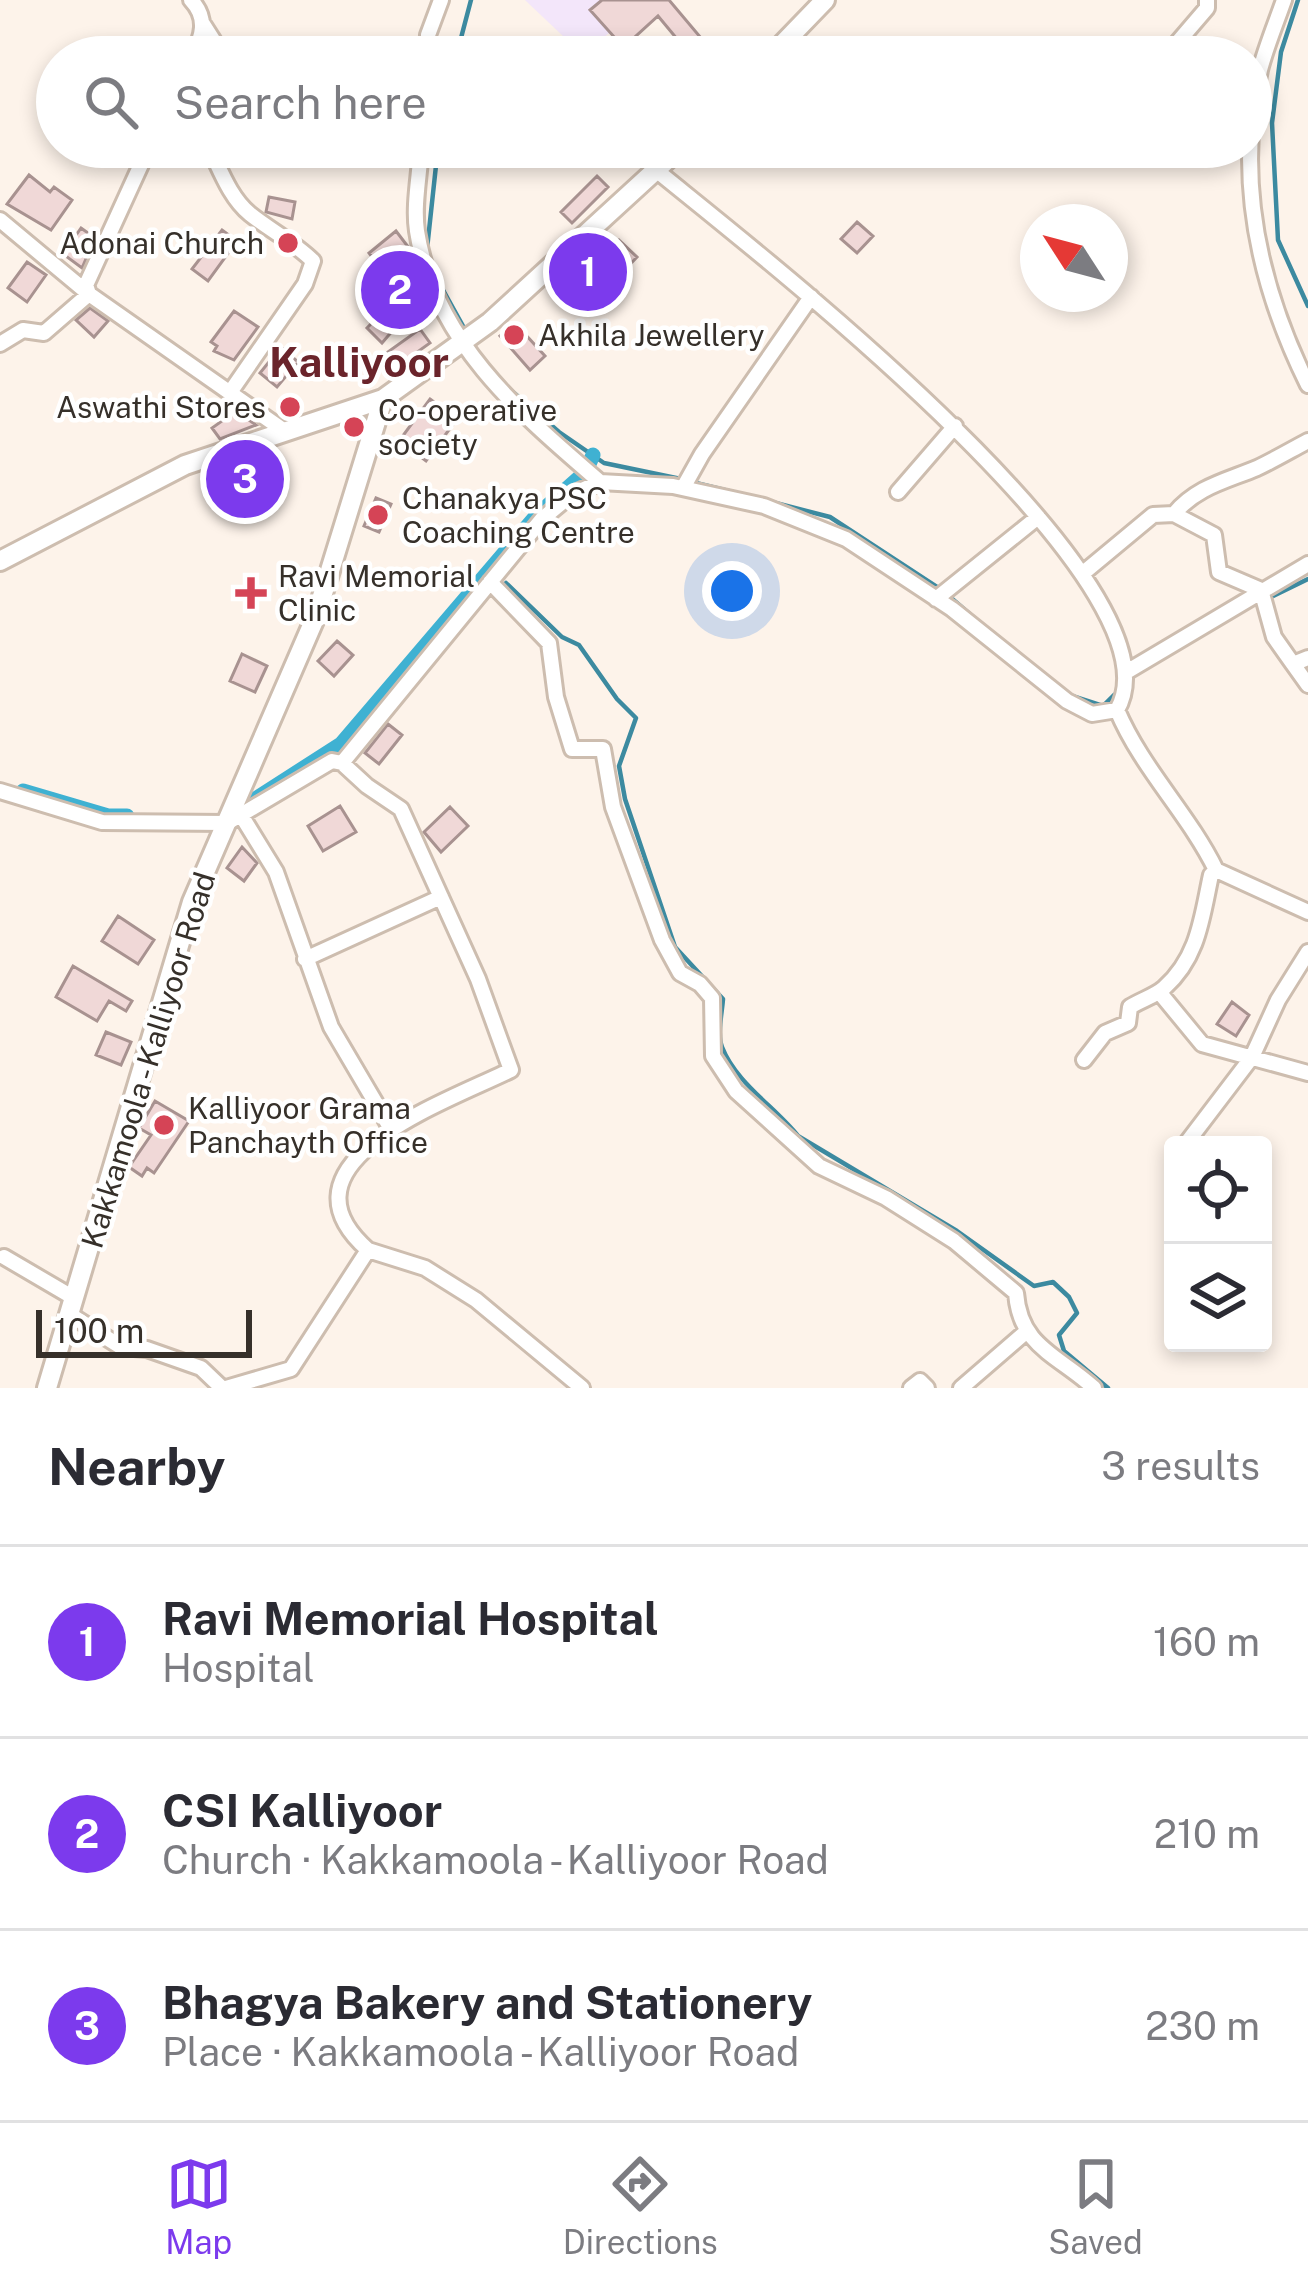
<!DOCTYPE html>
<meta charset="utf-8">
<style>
body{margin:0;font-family:"Public Sans",sans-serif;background:#f2f2f3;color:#2b2b33}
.controls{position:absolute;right:36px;bottom:36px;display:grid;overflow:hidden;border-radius:12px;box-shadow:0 6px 18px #0003}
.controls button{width:108px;height:108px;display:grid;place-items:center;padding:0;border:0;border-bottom:3px solid #e1e1e2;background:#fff;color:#2b2b33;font:60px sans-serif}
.compass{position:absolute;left:1020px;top:204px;width:108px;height:108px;border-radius:50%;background:#fff;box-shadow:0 6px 18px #0003;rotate:306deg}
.scale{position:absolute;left:36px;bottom:30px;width:216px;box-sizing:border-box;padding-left:12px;border:6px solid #36302a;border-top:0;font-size:33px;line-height:42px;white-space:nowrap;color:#36302a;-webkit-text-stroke:9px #fff;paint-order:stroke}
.you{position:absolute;left:732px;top:591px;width:42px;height:42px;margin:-30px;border:9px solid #fff;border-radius:50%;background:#1a73e8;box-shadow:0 0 0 18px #1a73e833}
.badge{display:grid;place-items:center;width:78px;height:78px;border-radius:50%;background:#7c3aed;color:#fff;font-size:39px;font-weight:700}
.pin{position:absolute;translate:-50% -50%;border:6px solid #fff;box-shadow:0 3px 12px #0006}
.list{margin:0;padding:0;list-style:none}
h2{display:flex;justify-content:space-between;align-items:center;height:156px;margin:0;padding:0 48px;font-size:51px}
h2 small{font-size:39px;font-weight:400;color:#7c7c81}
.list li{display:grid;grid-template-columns:78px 1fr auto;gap:36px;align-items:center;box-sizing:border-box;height:192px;padding:0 48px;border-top:3px solid #e1e1e2}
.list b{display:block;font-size:45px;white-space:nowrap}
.list p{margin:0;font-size:39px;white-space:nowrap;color:#7c7c81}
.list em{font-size:39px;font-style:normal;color:#7c7c81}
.icon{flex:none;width:66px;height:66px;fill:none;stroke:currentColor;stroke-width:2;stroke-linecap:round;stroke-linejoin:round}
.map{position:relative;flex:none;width:1308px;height:1388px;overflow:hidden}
.search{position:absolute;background:#fff;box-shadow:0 6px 18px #0003;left:36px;right:36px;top:36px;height:132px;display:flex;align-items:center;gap:30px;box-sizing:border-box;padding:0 42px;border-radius:66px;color:#7c7c81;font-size:45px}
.sheet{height:732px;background:#fff}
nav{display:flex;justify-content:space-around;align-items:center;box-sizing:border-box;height:168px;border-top:3px solid #e1e1e2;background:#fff;font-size:33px;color:#7c7c81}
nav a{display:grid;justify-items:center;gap:6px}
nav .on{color:#7c3aed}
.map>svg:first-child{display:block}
</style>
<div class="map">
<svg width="1308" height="1388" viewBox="0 0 1308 1388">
<rect width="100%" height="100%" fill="#fdf3ea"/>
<!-- education -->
<path fill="#f3e6fa" d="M525,0h123l-65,55z"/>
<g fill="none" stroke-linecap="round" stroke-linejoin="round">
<!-- stream -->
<path stroke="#3c8aa0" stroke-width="4.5" d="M1298,0l-17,52 -9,71 6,117 30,66
M456,57l15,-57
M427,249l11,-102
M438,281l25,45
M505,385l54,47 45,31 77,16
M692,482l53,13
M768,501l62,16 113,74 36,31
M489,569h1
M506,583l56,54 17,8 38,54 19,19 -17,48 6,33 50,148 48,52c-1,14 -6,36 -1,48 14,36 53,60 76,89l159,95 77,55 19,-4 16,15 8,16 -18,22 5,16 44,37
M1269,598l39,-19
M1066,694l37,12 11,-11"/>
<!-- canal -->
<path stroke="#3fb1d2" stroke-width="15" d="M589,464l4,-9
M23,791l85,25h19
M243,807l98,-63 195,-228 45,-40"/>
</g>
<!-- building -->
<path fill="#f0d8d7" stroke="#a89290" stroke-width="3" d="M602,0h67l48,57h-25l-34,-41 -23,21 17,20h-20l-42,-47z
M29,175l21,17 4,-5 18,13 -21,30 -44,-26z
M597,176l11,11 -36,36 -11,-11z
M269,197l26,5 -3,17 -26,-7z
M857,222l16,14 -16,17 -16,-14z
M81,228l14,10 -13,30 -19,-14z
M222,230l15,11 -29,40 -16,-12z
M396,231l13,17 -27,22 -13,-17z
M619,240l18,17 -19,20 -18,-17z
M27,262l19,13 -19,27 -19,-14z
M392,268l31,27 -41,48 -15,-15 27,-28 -17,-15z
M90,308l18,13 -14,16 -18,-17z
M234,311l24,16 -24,33 -20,-9 3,-5 -6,-4z
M515,323l30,33 -15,14 -30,-34z
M420,329l10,14 -35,25 -10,-14z
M281,347l17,15 -21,25 -17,-14z
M430,399l27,20 -31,42 -27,-20z
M229,406l27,19 -36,14 -8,-11 17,-12 -5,-4z
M250,458l11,34 -22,7 -11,-33z
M376,498l15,6 -12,28 -15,-6z
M337,641l16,14 -19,21 -16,-15z
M242,654l25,12 -12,26 -25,-11z
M388,724l14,11 -23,29 -14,-11z
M340,806l16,26 -33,19 -15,-25z
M450,807l18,19 -27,26 -17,-20z
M242,847l15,16 -13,18 -17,-13z
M118,916l36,24 -16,24 -36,-23z
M73,966l59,35 -6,10 -17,-10 -12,20 -41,-24z
M1232,1002l17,13 -13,21 -19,-12z
M106,1032l25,10 -10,23 -25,-10z
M155,1101l34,20 -35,52 -7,-5 -5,8 -13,-9 22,-32 -12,-7z"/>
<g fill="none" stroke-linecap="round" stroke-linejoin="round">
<!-- street casing -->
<g stroke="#cdbdaf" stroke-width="20">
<path id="street" d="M191,0c17,18 12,36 1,57
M1284,0c-8,23 -18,47 -24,70 -25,110 -1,216 48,315
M203,24l21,33
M427,57l1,-22 13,-35
M1165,57l42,-49v-8
M149,147l-63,138 3,9 197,138
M209,147c11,22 21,51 41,67 21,17 44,28 63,47l-8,23 -74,107
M318,147l8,6 23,-6
M421,147c-1,26 -8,58 -4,84 17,110 104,183 183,251
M0,220l89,74 -45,39 -21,-3 -23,14
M683,488l19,-34 109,-157
M898,492l57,-66
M1174,514l40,21 5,37 42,18 13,47 19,27
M1082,574l71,-59 21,-1c22,-27 52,-33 83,-46 17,-8 34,-18 51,-27
M490,582l59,61 7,54 16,52h31l10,58 49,133 18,33 20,11 12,14 1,58 23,35 83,75 67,32 68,43 62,52c4,54 42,62 78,95
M936,599l102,-82
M1308,658l-15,6 15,21
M1128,671l180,-107
M1117,710c25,59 71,103 99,160
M342,763l200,-244 29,-24 29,-13 73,4 91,20 82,33 106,70 115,92 25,13 25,-4c73,-124 -371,-466 -461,-540
M0,791l102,31 125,1 105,-62 10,2 25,23 34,23 77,170 33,91c-62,31 -243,92 -143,180l-77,119 -65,19
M241,815l35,57 55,155 60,102
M305,959l136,-62
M1160,993l42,51 106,29
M1084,1060l21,-27 23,-10 2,-16c11,-7 25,-11 34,-19 35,-31 38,-72 47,-113l5,-5 92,42
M1185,1145l67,-88 26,-57 30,-48
M368,1250l57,18 51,32 106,88
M4,1257l70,41
M69,1314l52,33 26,2 54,19 21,20
M911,1388l9,-7 7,7
M961,1388l66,-57"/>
</g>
<!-- secondary casing -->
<g stroke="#cdbdaf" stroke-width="24">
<path id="secondary" d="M770,57l55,-57
M0,561l185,-96 198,-66 107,-77 191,-175
M47,1388l145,-486 124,-286 67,-217"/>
</g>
<!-- street -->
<use href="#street" stroke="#fff" stroke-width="14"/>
<!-- secondary -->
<use href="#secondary" stroke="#fff" stroke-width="18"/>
</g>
<!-- markers -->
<g fill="#d54456" stroke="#fff" stroke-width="4.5">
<circle cx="288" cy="243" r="12"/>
<circle cx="514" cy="335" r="12"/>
<circle cx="290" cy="407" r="12"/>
<circle cx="354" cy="427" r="12"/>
<circle cx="378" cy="515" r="12"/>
<path d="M245 575h12v12h12v12h-12v12h-12v-12h-12v-12h12z"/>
<circle cx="164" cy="1125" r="12"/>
</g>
<g text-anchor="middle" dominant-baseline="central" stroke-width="9" stroke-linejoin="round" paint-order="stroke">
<!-- poi labels -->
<g font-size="30" fill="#36302a" stroke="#fff" text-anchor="start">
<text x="264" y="243" text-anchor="end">Adonai Church</text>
<text x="538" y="335">Akhila Jewellery</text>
<text x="266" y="407" text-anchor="end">Aswathi Stores</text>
<text x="378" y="410">Co-operative<tspan x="378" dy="34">society</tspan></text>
<text x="402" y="498">Chanakya PSC<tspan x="402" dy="34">Coaching Centre</tspan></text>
<text x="278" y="576">Ravi Memorial<tspan x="278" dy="34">Clinic</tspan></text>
<text x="188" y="1108">Kalliyoor Grama<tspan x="188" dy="34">Panchayth Office</tspan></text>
</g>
<!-- street labels -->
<g font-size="30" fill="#36302a" stroke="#fff">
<text transform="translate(148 1060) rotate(-73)">Kakkamoola - Kalliyoor Road</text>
</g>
<!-- district labels -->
<g font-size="42" font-weight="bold" fill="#6a242b" stroke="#fff">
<text x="359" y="361">Kalliyoor</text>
</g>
</g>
</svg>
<div class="controls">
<button><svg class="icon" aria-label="locate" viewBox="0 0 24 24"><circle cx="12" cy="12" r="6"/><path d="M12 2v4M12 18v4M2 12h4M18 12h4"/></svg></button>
<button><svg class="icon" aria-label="layers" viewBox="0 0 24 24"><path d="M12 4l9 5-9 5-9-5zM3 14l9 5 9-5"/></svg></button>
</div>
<svg class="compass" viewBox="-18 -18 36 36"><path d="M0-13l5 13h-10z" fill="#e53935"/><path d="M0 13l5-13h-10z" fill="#7c7c81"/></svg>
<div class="scale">100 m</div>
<div class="you"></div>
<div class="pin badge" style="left:588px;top:272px">1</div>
<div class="pin badge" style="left:400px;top:290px">2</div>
<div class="pin badge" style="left:245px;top:479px">3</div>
<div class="search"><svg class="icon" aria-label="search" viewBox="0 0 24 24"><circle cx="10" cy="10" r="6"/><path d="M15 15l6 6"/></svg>Search here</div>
</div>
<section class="sheet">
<h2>Nearby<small>3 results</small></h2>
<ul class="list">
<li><span class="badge">1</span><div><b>Ravi Memorial Hospital</b><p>Hospital</p></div><em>160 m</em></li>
<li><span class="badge">2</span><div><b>CSI Kalliyoor</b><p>Church · Kakkamoola - Kalliyoor Road</p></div><em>210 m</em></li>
<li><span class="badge">3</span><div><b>Bhagya Bakery and Stationery</b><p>Place · Kakkamoola - Kalliyoor Road</p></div><em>230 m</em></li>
</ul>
</section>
<nav>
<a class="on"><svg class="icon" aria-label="map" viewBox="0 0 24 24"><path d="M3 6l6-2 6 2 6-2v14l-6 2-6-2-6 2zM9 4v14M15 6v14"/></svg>Map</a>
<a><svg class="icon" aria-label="directions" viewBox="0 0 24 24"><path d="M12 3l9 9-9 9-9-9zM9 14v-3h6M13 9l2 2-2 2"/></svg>Directions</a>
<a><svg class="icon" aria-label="saved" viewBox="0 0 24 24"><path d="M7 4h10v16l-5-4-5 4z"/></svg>Saved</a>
</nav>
